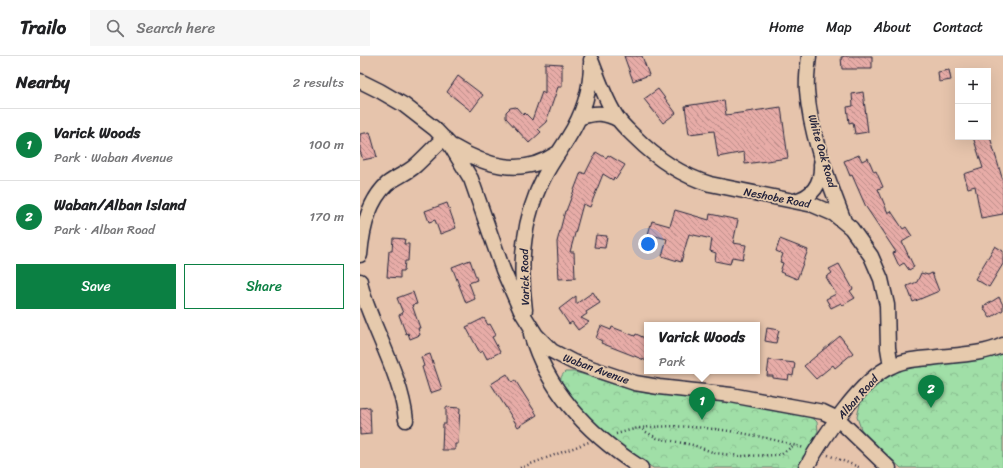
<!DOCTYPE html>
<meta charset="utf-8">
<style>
body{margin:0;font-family:Sriracha,sans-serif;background:#f6f6f6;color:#202124}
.controls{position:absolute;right:12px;top:12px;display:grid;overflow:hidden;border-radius:0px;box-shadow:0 4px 16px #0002}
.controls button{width:36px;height:36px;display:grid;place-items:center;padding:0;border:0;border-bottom:1px solid #e0e0e0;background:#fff;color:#202124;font:20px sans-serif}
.you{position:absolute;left:288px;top:188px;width:14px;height:14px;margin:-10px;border:3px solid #fff;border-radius:50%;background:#1a73e8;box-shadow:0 0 0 6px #1a73e833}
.badge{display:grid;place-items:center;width:26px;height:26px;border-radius:50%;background:#0b8043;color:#fff;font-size:13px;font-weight:700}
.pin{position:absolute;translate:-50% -33px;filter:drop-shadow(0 1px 2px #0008)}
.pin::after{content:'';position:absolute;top:21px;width:14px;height:12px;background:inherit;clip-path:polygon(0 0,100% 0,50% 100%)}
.popup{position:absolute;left:284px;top:266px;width:116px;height:52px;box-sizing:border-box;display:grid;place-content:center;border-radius:0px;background:#fff;filter:drop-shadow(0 1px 3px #0005);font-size:13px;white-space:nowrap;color:#757577}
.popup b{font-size:15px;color:#202124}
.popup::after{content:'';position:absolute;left:50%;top:100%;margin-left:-8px;border:8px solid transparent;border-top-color:#fff}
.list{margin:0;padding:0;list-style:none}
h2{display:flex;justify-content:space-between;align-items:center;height:52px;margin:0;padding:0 16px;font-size:17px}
h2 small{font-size:13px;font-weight:400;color:#757577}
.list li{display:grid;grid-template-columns:26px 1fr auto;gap:12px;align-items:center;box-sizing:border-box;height:72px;padding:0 16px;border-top:1px solid #e0e0e0}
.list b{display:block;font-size:15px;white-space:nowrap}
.list p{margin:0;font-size:13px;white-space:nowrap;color:#757577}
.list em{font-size:13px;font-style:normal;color:#757577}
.actions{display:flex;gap:8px;padding:12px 16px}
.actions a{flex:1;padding:9px 0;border:1px solid #0b8043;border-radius:0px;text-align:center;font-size:14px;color:#0b8043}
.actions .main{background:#0b8043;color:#fff}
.icon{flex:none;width:22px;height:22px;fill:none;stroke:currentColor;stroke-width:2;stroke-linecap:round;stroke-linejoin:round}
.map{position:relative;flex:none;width:643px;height:412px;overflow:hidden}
header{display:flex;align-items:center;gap:24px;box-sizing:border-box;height:56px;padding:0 20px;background:#fff;border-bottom:1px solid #e0e0e0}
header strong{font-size:19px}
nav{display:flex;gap:22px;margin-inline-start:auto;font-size:14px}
.search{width:280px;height:36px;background:#f6f6f6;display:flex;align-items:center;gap:10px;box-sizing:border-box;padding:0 14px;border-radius:0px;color:#757577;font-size:15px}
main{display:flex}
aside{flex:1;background:#fff}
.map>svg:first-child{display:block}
</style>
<header>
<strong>Trailo</strong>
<div class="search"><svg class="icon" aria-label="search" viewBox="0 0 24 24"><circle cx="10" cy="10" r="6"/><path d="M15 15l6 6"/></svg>Search here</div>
<nav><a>Home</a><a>Map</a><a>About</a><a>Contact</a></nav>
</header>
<main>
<aside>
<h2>Nearby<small>2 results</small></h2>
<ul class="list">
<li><span class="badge">1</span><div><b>Varick Woods</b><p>Park · Waban Avenue</p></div><em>100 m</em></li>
<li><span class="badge">2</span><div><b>Waban/Alban Island</b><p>Park · Alban Road</p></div><em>170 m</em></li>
</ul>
<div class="actions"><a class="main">Save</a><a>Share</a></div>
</aside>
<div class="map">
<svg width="643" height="412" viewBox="0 0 643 412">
<defs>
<pattern id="park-crowns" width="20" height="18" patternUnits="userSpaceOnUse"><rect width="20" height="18" fill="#a0dfa7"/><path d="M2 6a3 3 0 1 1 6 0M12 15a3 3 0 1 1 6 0" fill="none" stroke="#8abf91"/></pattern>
<pattern id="building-back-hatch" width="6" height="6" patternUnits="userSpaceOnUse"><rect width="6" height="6" fill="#e7aca7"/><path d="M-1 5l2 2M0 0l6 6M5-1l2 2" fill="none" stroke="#bb8c89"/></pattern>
</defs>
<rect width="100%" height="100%" fill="#e6c4ac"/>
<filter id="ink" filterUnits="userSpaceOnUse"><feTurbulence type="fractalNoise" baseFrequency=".025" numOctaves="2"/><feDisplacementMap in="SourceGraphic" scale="8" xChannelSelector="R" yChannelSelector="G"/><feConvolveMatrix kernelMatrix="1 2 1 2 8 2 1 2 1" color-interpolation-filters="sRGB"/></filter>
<g filter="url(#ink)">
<!-- park -->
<path fill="url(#park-crowns)" stroke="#618071" d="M643,295v117h-102l-28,-25 -12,-14 -4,-12 3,-13 3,-6 16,-18 23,-12z
M205,316h9l8,2 40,13 24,6 84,9 73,13 11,4 3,3 1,9 -20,37h-145l-33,-23 -30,-24 -29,-37c-1,-5 0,-8 4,-12z"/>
<!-- building -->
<path fill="url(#building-back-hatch)" stroke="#22223b" d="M264,0h18l7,19 -16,6z
M483,0h29v13h-30l-1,-12h2z
M185,7l17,1v23h-4l-12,35 -8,7 3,3 -12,11 -23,-25v-6l4,-4 6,-1 7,8 2,-2 7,7 10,-28 3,2z
M589,14l2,10 -12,2 -1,-10z
M98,20l25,19 -12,16 -24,-19z
M298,33l18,24 -13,10 -19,-24z
M503,36l5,40 -13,2 -2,-12 -4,1 -2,-16 6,-1 -1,-12z
M364,44l2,15 55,-8 7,51 -43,6 -1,-12 -26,5 -4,-26 -25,3 -4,-28z
M10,76l7,25 -14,3 -3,-9v-17z
M613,81h17l13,44v33l-22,4 -6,-32 -7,2 -4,-14 19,-6z
M236,96l10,6 2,-3 17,10 -9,14 -2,-2 -1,3 -10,-6 -13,33 -7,-3 -13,48h4l1,26 -16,1 -2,-37 8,-31h1l15,-39 4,2z
M499,99l3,6 6,-3 6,14 2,-1 7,16 -5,2 10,24 3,-2 12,18 3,-2 6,9 -10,6 12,25 -5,3 -5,-7 -5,3 -6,-13 3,-1 -30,-45 -14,-32 -2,1 -6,-15z
M87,147l9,25 -16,6 -5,-14 -6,2 -4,-11z
M315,154l34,10 1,-6 28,6 -5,23 13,2 -3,14 -11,-2 -2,7 -15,-3 1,-8 -6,-2 2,-12 -23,-5 -8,28 -19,-6 5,-17 -19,-5 4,-13 18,5z
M236,179l11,1 -2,12 -11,-1z
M33,182l12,1 -1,5h5l-1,17h-3l-1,10h-4v7l-13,-1 2,-26h3z
M420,183l28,11 -11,29 -17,-7 3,-9 -3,-1 3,-8 -7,-3z
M635,190l8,5v13l-14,23 -14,-8z
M110,204l7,20 -8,3 6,16 -9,4 -14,-36z
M479,208l14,25 -3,2 5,7 -12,7 -2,-2 -10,5 -5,-9 10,-5 -10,-17 6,-4 -3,-4z
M561,217l7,2 4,-2 7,18 -26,11 -6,-16 10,-4z
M53,236l4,12 -5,1 8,23h-2l2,7 -10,4 -2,-6 -2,1 -7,-19 4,-2 -6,-15z
M233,236l7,11 -14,9 1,2 -6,4 8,4 -11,8 -6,-8 -3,2 -10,-15 17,-13v8z
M639,241l4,8v5l-13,8 -7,-11z
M124,262l4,7 2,-1 6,11 -4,2 8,15 -13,7 -4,-8 -3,2 -14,-26z
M241,270l10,4 1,-3 23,9 1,-2 11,5v22l-46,-18 1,-2 -6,-3z
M407,272l12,2 -3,13 -11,-2z
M480,280l13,17 -18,15 -2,-3 -17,14 -12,-13z
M70,298l12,35 -12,4 -8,-26 2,-1 -3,-9z
M409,304l26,3 -2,13 -4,-1 -1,5 -15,-2v-2h-6z
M147,318l5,8 3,-2 22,35 -19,12 -27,-43z
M10,351l1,27 -11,1v-27z
M86,351l14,1 -2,36h-3v6h-13l1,-26h3z"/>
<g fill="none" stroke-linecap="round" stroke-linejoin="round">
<!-- street casing -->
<g stroke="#22223b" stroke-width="17">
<path id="street" d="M449,0c-1,11 -3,23 -2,34 3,45 21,89 37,131
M231,4c8,20 15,42 27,59 5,7 11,12 17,18 22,22 45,38 75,47l103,21 21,9 17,14 20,28 10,23 6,26 1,43 3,18
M0,25l20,10 24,14 31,24 16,17 20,33 32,91 18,41 15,24 16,16 21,11 62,21 24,4 72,8 92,17 15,7 51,49
M219,62c15,-6 26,-6 40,2
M94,91c32,19 68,30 102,7
M434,145c19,-4 28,-17 27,-37
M0,199c2,-25 8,-53 27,-71 9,-7 20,-11 28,-18 10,-9 19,-19 29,-28
M0,225c2,14 8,27 13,40 13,32 29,64 33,99
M165,254c-6,-45 -2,-93 19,-133 7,-14 16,-26 24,-39 14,-22 23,-48 23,-75
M171,278c17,58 60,102 110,134
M446,412c16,-29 55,-90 86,-102 12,-6 26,-7 39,-8 22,-3 52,-3 72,-13"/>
</g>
<!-- path -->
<path stroke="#22223b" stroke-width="2.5" stroke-dasharray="1 3" stroke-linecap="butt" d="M279,372l18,10 36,7 22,8 26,3 36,-1 5,-1 12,-9
M256,378c8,-2 16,-5 24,-6 53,-6 114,5 164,20
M468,399l33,13
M160,412l69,-26"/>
<!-- street -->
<use href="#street" stroke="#e6caad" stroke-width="14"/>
</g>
</g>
<g text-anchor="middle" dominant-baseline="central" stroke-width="3.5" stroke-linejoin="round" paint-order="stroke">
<!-- street labels -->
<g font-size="11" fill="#22223b" stroke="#e6caad">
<text transform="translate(462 95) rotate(74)">White Oak Road</text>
<text transform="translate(417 142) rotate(11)">Neshobe Road</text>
<text transform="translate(165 221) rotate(-91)">Varick Road</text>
<text transform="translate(236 313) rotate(20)">Waban Avenue</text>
<text transform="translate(498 341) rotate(-48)">Alban Road</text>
</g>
</g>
</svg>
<div class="controls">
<button>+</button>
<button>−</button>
</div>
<div class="you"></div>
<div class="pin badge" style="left:342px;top:364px">1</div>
<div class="popup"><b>Varick Woods</b>Park</div>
<div class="pin badge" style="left:571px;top:352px">2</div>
</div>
</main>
